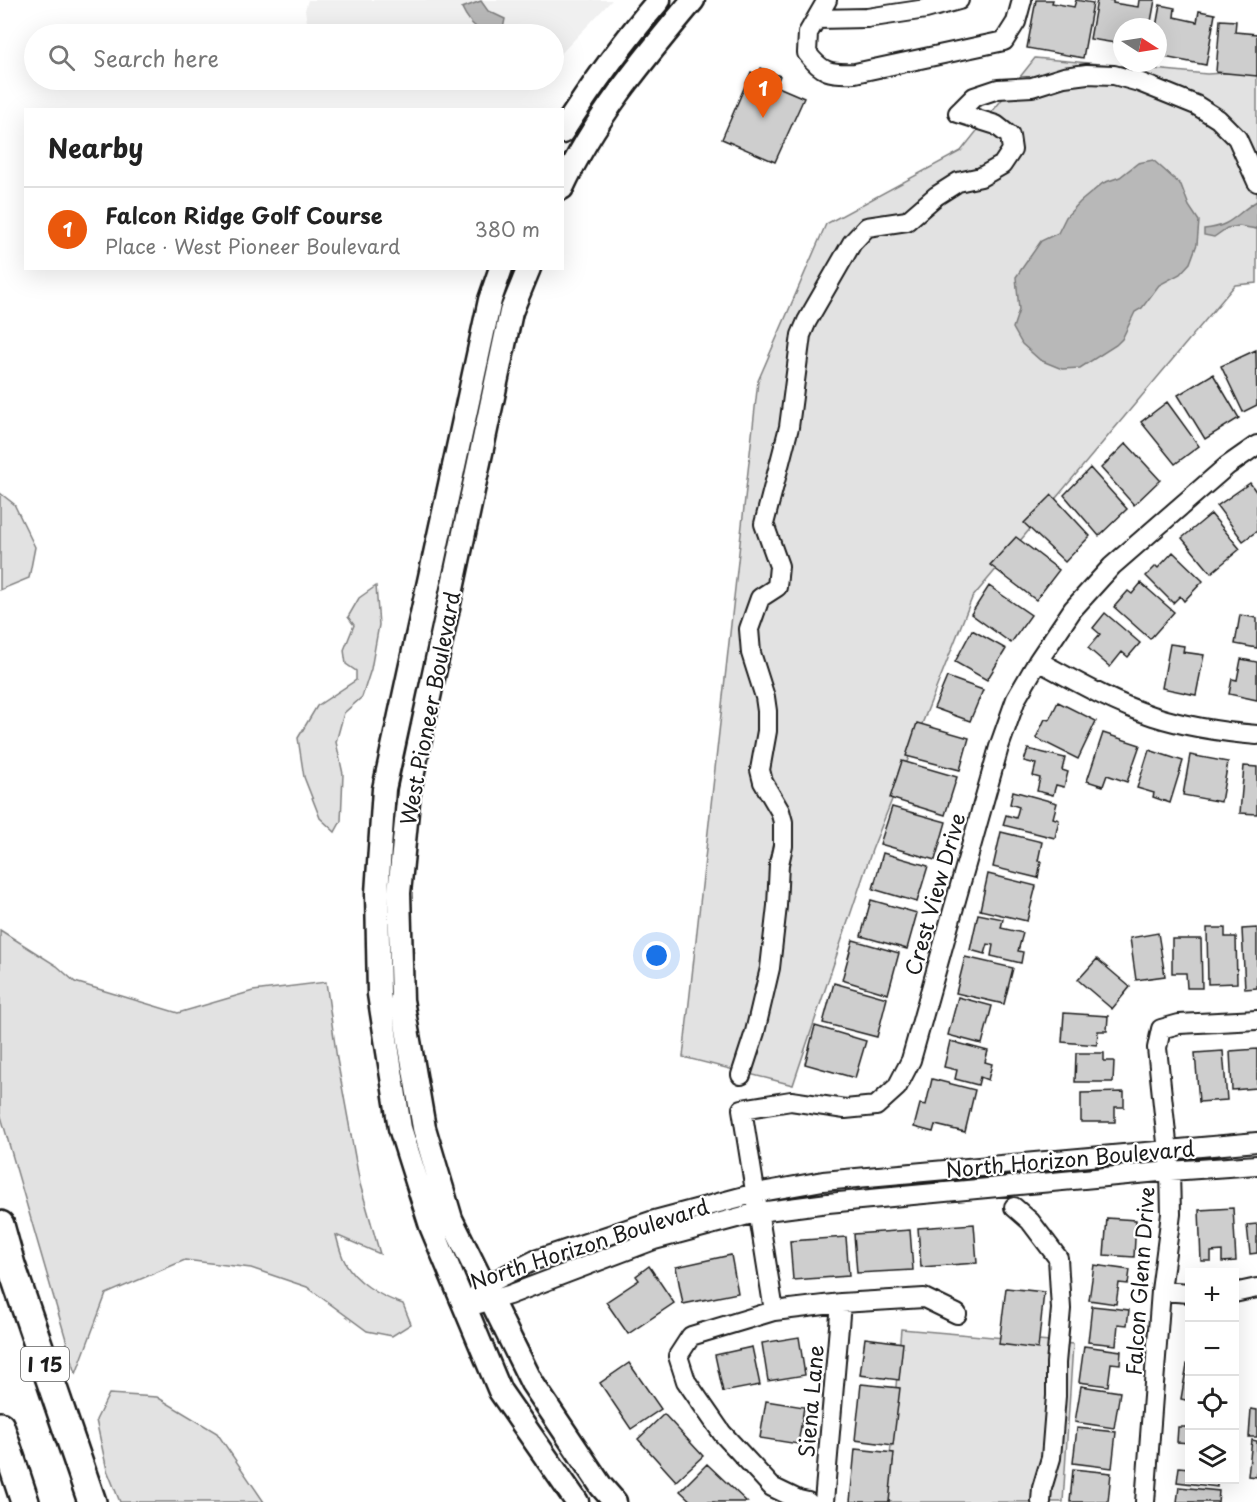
<!DOCTYPE html>
<meta charset="utf-8">
<style>
body{margin:0;font-family:"Playpen Sans",sans-serif;background:#f2f2f2;color:#222}
.controls{position:absolute;right:18px;bottom:18px;display:grid;overflow:hidden;border-radius:0px;box-shadow:0 6px 24px #0002}
.controls button{width:54px;height:54px;display:grid;place-items:center;padding:0;border:0;border-bottom:2px solid #e0e0e0;background:#fff;color:#222;font:30px sans-serif}
.compass{position:absolute;left:1113px;top:18px;width:54px;height:54px;border-radius:50%;background:#fff;box-shadow:0 6px 24px #0002;rotate:102deg}
.you{position:absolute;left:657px;top:956px;width:21px;height:21px;margin:-15px;border:4px solid #fff;border-radius:50%;background:#1a73e8;box-shadow:0 0 0 9px #1a73e833}
.badge{display:grid;place-items:center;width:39px;height:39px;border-radius:50%;background:#ea580c;color:#fff;font-size:20px;font-weight:700}
.pin{position:absolute;translate:-50% -50px;filter:drop-shadow(0 2px 3px #0008)}
.pin::after{content:'';position:absolute;top:32px;width:21px;height:18px;background:inherit;clip-path:polygon(0 0,100% 0,50% 100%)}
.list{margin:0;padding:0;list-style:none}
h2{display:flex;justify-content:space-between;align-items:center;height:78px;margin:0;padding:0 24px;font-size:26px}
h2 small{font-size:20px;font-weight:400;color:#767676}
.list li{display:grid;grid-template-columns:39px 1fr auto;gap:18px;align-items:center;box-sizing:border-box;height:84px;padding:0 24px;border-top:2px solid #e0e0e0}
.list b{display:block;font-size:22px;white-space:nowrap}
.list p{margin:0;font-size:20px;white-space:nowrap;color:#767676}
.list em{font-size:20px;font-style:normal;color:#767676}
.icon{flex:none;width:33px;height:33px;fill:none;stroke:currentColor;stroke-width:2;stroke-linecap:round;stroke-linejoin:round}
.map{position:relative;flex:none;width:1257px;height:1502px;overflow:hidden}
.search{position:absolute;background:#fff;box-shadow:0 6px 24px #0002;left:24px;top:24px;width:540px;height:66px;display:flex;align-items:center;gap:15px;box-sizing:border-box;padding:0 21px;border-radius:33px;color:#767676;font-size:22px}
.panel{position:absolute;background:#fff;box-shadow:0 6px 24px #0002;left:24px;top:108px;width:540px;height:162px;border-radius:0px}
.map>svg:first-child{display:block}
</style>
<div class="map">
<svg width="1257" height="1502" viewBox="0 0 1257 1502">
<rect width="100%" height="100%" fill="#fff"/>
<filter id="ink" filterUnits="userSpaceOnUse"><feTurbulence type="fractalNoise" baseFrequency=".0167" numOctaves="2"/><feDisplacementMap in="SourceGraphic" scale="12" xChannelSelector="R" yChannelSelector="G"/><feConvolveMatrix kernelMatrix="1 2 1 2 8 2 1 2 1" color-interpolation-filters="sRGB"/></filter>
<g filter="url(#ink)">
<!-- built -->
<path fill="#f0f0f0" d="M308,0h304l-58,61v-27h-245l-4,-24z"/>
<!-- green -->
<path fill="#e2e2e2" stroke="#7f7f7f" stroke-width="1.5" d="M1035,58l172,16 50,-3v212l-22,2 -263,313 -100,252 -79,235 -110,-28 75,-676 68,-157 135,-73z
M0,493l14,11 21,43 -6,31 -29,12z
M376,586l3,39 -8,44 -9,28 -18,16 -8,29 7,32 -2,47 -6,11 -15,-14 -16,-41 -6,-39 19,-32 39,-26v-9l-10,-7 -2,-14 10,-25 -6,-8 11,-19z
M0,930l57,36 18,16 103,31 75,-22 73,-9 11,77 23,125 20,70 -44,-19c2,8 4,16 7,23 10,23 38,39 60,46l8,20 -19,12 -25,-5 -60,-44 -56,-19 -66,-8 -79,34 -30,80 -76,-261z
M901,1329l172,15 -10,158h-177z
M109,1394l48,3 60,36 47,69h-144l-13,-32 -11,-50z"/>
<!-- water -->
<path fill="#b8b8b8" stroke="#7a7a7a" stroke-width="1.5" d="M481,1l7,10 17,8 -3,15c-20,1 -31,-7 -40,-26z
M1153,160l28,25 8,21 10,15 -2,23 -7,19 -10,11 -21,11 -17,23 -7,4 -13,27 -6,6 -36,23 -18,1 -22,-9 -18,-16 -9,-16 6,-18 -3,-33 25,-36 17,-8 8,-16 14,-15 23,-19 17,-6 18,-14z
M1257,201v28l-18,-3 -12,2 -13,9 -10,-2v-6c28,-2 32,-16 53,-28z"/>
<!-- building -->
<path fill="#cecece" stroke="#1c1c1c" stroke-width="1.5" d="M1036,0h17l-1,3 22,4 2,-7 17,3 -10,55 -56,-10z
M1097,0h16v3l25,4 1,-7h16l-5,27h-28v17l-32,-5z
M1160,5l15,3 -1,9 23,5 2,-11 16,3 -9,51 -48,-9v-29h-2z
M1220,20l16,1 -1,11 22,2v42l-41,-4z
M761,68l19,8 -4,10 28,12 -29,64 -53,-23 29,-67 7,3z
M1256,350l1,55 -14,7 -22,-46z
M1213,374l26,44 -34,21 -27,-44z
M1167,402l32,44 -24,18 -34,-42z
M1126,443l34,37 -26,25 -33,-37z
M1090,468l37,41 -28,27 -35,-41z
M1250,483l7,10v38l-14,10 -26,-35z
M1052,495l38,41 -25,26 -41,-39z
M1211,514l29,35 -29,24 -29,-35z
M1016,537l43,33 -23,30 -46,-35z
M1173,552l30,29 -19,20 -4,-5 -7,7 -27,-27 10,-10 2,2z
M1141,583l33,29 -24,27 -36,-32 14,-16 4,3z
M989,586l42,29 -20,28 -40,-29z
M1105,613l35,30 -12,14 -6,-5 -12,15 -22,-19 12,-14 -7,-6z
M1240,615l17,3v30l-22,-4z
M972,630l34,19 -19,31 -32,-18z
M1170,644l14,2 -1,6 21,3 -8,40 -34,-7z
M1241,659l16,3v38l-28,-6 3,-15 5,1z
M947,677l36,13 -13,31 -36,-13z
M1058,702l38,19 -18,38 -42,-21 9,-19 4,1z
M917,723l52,15 -9,32 -54,-14z
M1103,733l37,12 -13,37 -20,-7 -4,11 -16,-5z
M1028,749l37,9 -3,12 6,2 -4,15 -8,-2 -3,10 -16,-4 3,-13 -7,-2 3,-12 -12,-3z
M1149,750l34,11 -13,42 -17,-6 1,-4 -17,-5z
M1190,755l38,7 -7,40 -38,-7z
M902,761l55,16 -12,38 -55,-17z
M1244,766l13,1v47l-17,-1z
M1013,791l44,12 -4,15 6,2 -4,18 -52,-13 3,-10 10,3 3,-11 -9,-3z
M892,807l54,15 -11,38 -55,-16z
M1001,832l41,10 -4,19h3l-3,17 -45,-11z
M883,853l45,13 -11,36 -44,-13z
M988,874l48,12 -9,35 -47,-11z
M871,900l46,13 -10,36 -46,-13z
M978,914l25,5 -2,9 22,5 -5,18 5,1 -2,11 -30,-7 2,-11 -5,-1 -3,10 -15,-4z
M1207,928h18v9h11l1,46 -29,1z
M1257,928v60l-12,1 -3,-60z
M1158,933l7,43 -29,4 -6,-42z
M1172,939h29l1,49h-15l-1,-15h-14z
M853,940l46,13 -11,41 -46,-14z
M965,957l48,11 -9,36 -48,-11z
M1097,959l33,28 -18,22 -34,-29z
M834,983l53,15 -10,39 -54,-14z
M958,997l34,9 -10,38 -34,-9z
M1064,1013l44,3 -1,15h-9l-1,14 -35,-3z
M815,1026l51,15 -11,37 -50,-14z
M950,1041l38,10 -3,11 7,2 -4,16 -8,-3 -2,8 -23,-6 2,-9 -13,-3z
M1257,1049v39l-25,2 -2,-39z
M1223,1051l4,49 -28,2 -4,-49z
M1076,1053h28v8h10l-1,21h-38z
M932,1079l43,11 -10,42 -30,-7 -2,7 -19,-5 6,-23 6,1z
M1124,1092v15h-9v15h-34v-29z
M1233,1208l3,53 -14,1v-11l-11,1v9h-10l-2,-51z
M1107,1218l29,2 -2,37 -30,-2z
M974,1224l3,39 -56,4 -3,-39z
M1257,1224v29l-7,1 -3,-29z
M910,1230l3,40 -56,3 -3,-39z
M846,1237l3,39 -56,4 -3,-39z
M731,1255l7,38 -55,11 -7,-37z
M1094,1265l36,5 -2,14 -9,-1 -3,21 -27,-4z
M649,1266l25,37 -46,31 -22,-32 33,-22 -3,-4z
M1006,1288l38,4 -6,57 -39,-5z
M1092,1306l37,4 -2,15 -9,-1 -2,21 -28,-3z
M799,1337l6,38 -37,6 -6,-38z
M865,1338l38,5 -4,37 -39,-5z
M1084,1346l37,5 -1,13 -9,-1 -3,23 -29,-4z
M752,1347l8,38 -37,7 -8,-37z
M629,1363l32,46 -30,20 -31,-46z
M1187,1364l3,1v36l-9,-2z
M861,1384l39,4 -7,57 -38,-5z
M1081,1386l39,6 -6,36 -39,-6z
M766,1401l38,6 -6,37 -38,-6z
M1251,1409l6,1v27h-8z
M664,1414l39,42 -27,25 -38,-42z
M1178,1427h12v16l-13,-1z
M1077,1428l39,4 -4,36 -39,-5z
M1252,1440l5,1v36l-9,-1z
M855,1449l39,4 -5,49h-39z
M707,1464l40,38h-55l-12,-11z
M1190,1464v16h27v7l-40,-5 2,-15 10,1z
M1073,1469l38,4 -3,29h-38z
M1179,1487l40,4 -1,11h-41z"/>
<g fill="none" stroke-linecap="round" stroke-linejoin="round">
<!-- minor casing -->
<g stroke="#1c1c1c" stroke-width="22">
<path id="minor" d="M827,0l-19,33 -1,20c15,20 23,21 48,20l149,-32 12,-19 6,-22
M816,19l51,-1 59,-9 33,-9
M958,113l16,-16 24,-8 34,-2 32,-10 23,-3 27,1 25,7 57,23 22,14 19,19 20,44
M1038,661c37,20 75,42 115,55 34,11 69,16 104,19
M741,1075l14,-43 15,-64 7,-62 2,-42 4,-18v-24l-3,-11 -17,-29 -3,-12 7,-39v-20l-2,-14 -14,-44 -2,-24 11,-31 17,-11 2,-21 -15,-42 25,-97 12,-92 6,-14 45,-78 15,-16 40,-6 29,-25 22,-14 23,-5 21,-12 10,-15 -2,-14 -14,-11 -38,-12
M1014,1207l16,14 28,37 3,51 -5,54v33l-5,62 -9,30 -1,14
M1161,1291l29,2
M1234,1293l23,-5
M478,1304l31,-9 145,-55 105,-28 69,-9 342,-32 87,-6
M465,1307l19,-21 51,-26 116,-39 105,-28 67,-12 434,-39
M774,1311l-32,-202 49,-8 54,8 31,-3 21,-19 14,-27 88,-313 17,-48 22,-38 35,-52 39,-43 115,-100 30,-21
M808,1502l-9,-2 -27,-13 -50,-54 -36,-52 -8,-25 13,-20 83,-25 67,-8 83,-5 33,16
M824,1502l17,-199
M1145,1502l16,-211 10,-77 -1,-43 -13,-123 4,-19 18,-5 78,-4"/>
</g>
<!-- major casing -->
<g stroke="#1c1c1c" stroke-width="27">
<path id="major" d="M562,132c30,-47 61,-90 97,-132
M562,188c32,-70 82,-129 131,-188
M501,268l-11,32 -106,489 -7,104 2,101 21,134 31,98 69,165 77,111
M529,268l-18,44 -102,479 -10,102 3,107 22,128 27,91 81,164 69,103 14,16"/>
</g>
<!-- highway casing -->
<g stroke="#1c1c1c" stroke-width="32">
<path id="highway" d="M0,1225l11,40 81,237
M0,1426l25,76"/>
</g>
<!-- minor -->
<use href="#minor" stroke="#fff" stroke-width="18"/>
<!-- major -->
<use href="#major" stroke="#fff" stroke-width="22"/>
<!-- highway -->
<use href="#highway" stroke="#fff" stroke-width="27"/>
</g>
</g>
<g text-anchor="middle" dominant-baseline="central" stroke-width="4.5" stroke-linejoin="round" paint-order="stroke">
<!-- shield labels -->
<rect fill="#fff" stroke="#606060" stroke-width="1.5" x="21" y="1347" width="48" height="34" rx="4.5"/>
<g font-size="20" font-weight="bold" fill="#1c1c1c">
<text x="45" y="1364">I 15</text>
</g>
<!-- street labels -->
<g font-size="21" fill="#1c1c1c" stroke="#fff">
<text transform="translate(429 708) rotate(-79)">West Pioneer Boulevard</text>
<text transform="translate(934 894) rotate(-74)">Crest View Drive</text>
<text transform="translate(1070 1158) rotate(-5)">North Horizon Boulevard</text>
<text transform="translate(589 1243) rotate(-18)">North Horizon Boulevard</text>
<text transform="translate(1139 1281) rotate(-86)">Falcon Glenn Drive</text>
<text transform="translate(810 1401) rotate(-85)">Siena Lane</text>
</g>
</g>
</svg>
<div class="controls">
<button>+</button>
<button>−</button>
<button><svg class="icon" aria-label="locate" viewBox="0 0 24 24"><circle cx="12" cy="12" r="6"/><path d="M12 2v4M12 18v4M2 12h4M18 12h4"/></svg></button>
<button><svg class="icon" aria-label="layers" viewBox="0 0 24 24"><path d="M12 4l9 5-9 5-9-5zM3 14l9 5 9-5"/></svg></button>
</div>
<svg class="compass" viewBox="-18 -18 36 36"><path d="M0-13l5 13h-10z" fill="#e53935"/><path d="M0 13l5-13h-10z" fill="#767676"/></svg>
<div class="you"></div>
<div class="pin badge" style="left:763px;top:118px">1</div>
<div class="search"><svg class="icon" aria-label="search" viewBox="0 0 24 24"><circle cx="10" cy="10" r="6"/><path d="M15 15l6 6"/></svg>Search here</div>
<section class="panel">
<h2>Nearby<small></small></h2>
<ul class="list">
<li><span class="badge">1</span><div><b>Falcon Ridge Golf Course</b><p>Place · West Pioneer Boulevard</p></div><em>380 m</em></li>
</ul>
</section>
</div>
